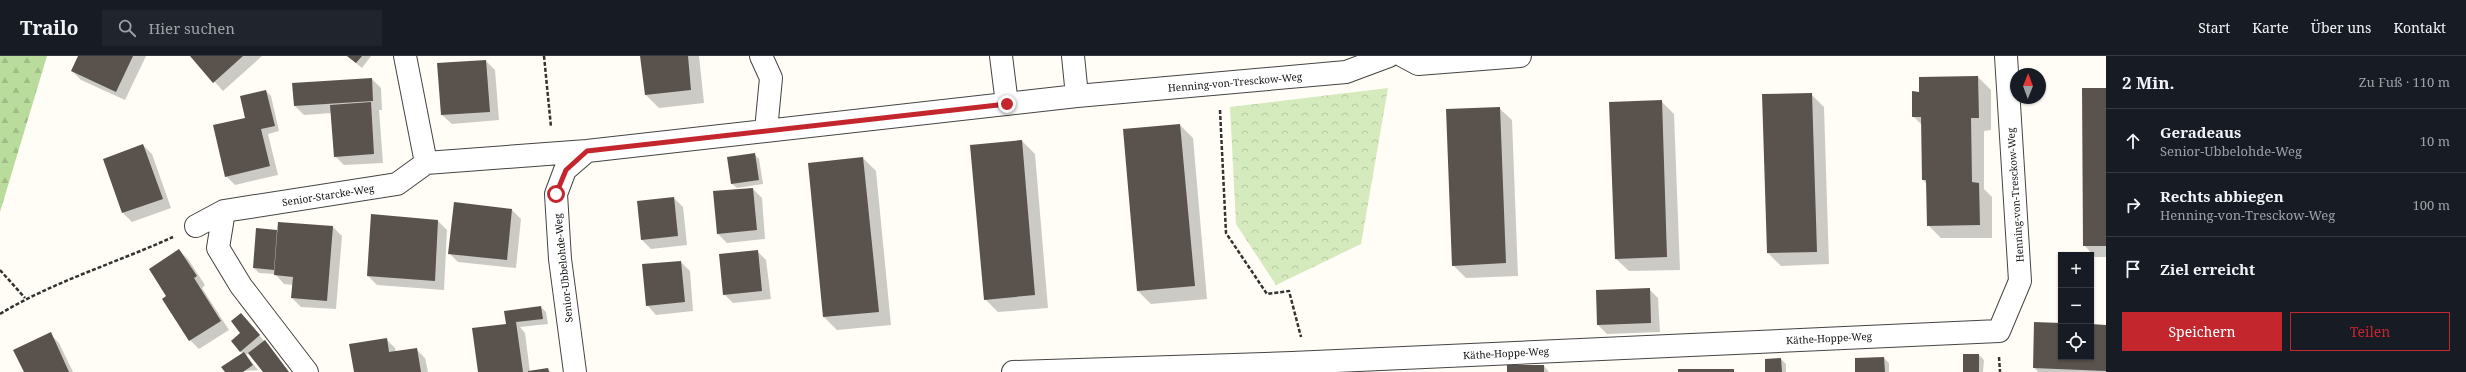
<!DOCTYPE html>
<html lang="de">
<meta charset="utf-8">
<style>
body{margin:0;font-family:"Noto Serif",serif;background:#20242c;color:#f1f3f6}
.controls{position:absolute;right:12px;bottom:12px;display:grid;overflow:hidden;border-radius:0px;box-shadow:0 1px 3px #0004}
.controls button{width:36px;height:36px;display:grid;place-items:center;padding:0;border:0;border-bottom:1px solid #363941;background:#171b24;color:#f1f3f6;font:20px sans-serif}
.compass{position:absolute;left:2010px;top:12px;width:36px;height:36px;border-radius:50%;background:#171b24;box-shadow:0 1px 3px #0004;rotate:1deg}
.stop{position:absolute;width:12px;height:12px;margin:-9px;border:3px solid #c4262e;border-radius:50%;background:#fff}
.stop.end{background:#c4262e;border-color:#fff;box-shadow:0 1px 4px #0008}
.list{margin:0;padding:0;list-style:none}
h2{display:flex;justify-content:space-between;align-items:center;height:52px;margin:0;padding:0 16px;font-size:17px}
h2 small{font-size:13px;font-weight:400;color:#9ea1a6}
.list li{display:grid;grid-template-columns:26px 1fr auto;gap:12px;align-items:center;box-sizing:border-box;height:64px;padding:0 16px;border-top:1px solid #363941}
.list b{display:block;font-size:15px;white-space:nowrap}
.list p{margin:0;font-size:13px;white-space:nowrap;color:#9ea1a6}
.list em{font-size:13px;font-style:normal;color:#9ea1a6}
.actions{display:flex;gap:8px;padding:12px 16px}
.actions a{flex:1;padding:9px 0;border:1px solid #c4262e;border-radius:0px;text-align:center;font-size:14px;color:#c4262e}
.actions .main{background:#c4262e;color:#fff}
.icon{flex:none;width:22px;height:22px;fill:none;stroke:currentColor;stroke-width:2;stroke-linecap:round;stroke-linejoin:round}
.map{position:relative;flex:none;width:2106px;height:316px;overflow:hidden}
header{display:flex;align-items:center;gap:24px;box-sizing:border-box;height:56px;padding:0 20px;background:#171b24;border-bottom:1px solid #363941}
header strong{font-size:19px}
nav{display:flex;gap:22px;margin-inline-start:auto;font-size:14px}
.search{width:280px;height:36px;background:#20242c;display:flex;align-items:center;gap:10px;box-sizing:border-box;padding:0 14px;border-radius:0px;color:#9ea1a6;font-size:15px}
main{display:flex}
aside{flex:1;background:#171b24}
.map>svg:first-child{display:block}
</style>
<header>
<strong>Trailo</strong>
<div class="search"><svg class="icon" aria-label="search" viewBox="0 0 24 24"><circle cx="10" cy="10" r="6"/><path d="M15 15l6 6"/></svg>Hier suchen</div>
<nav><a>Start</a><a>Karte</a><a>Über uns</a><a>Kontakt</a></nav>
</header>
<main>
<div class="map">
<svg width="2106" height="316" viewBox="0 0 2106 316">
<defs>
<pattern id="forest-firs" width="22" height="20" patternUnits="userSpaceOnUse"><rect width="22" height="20" fill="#b9dc9c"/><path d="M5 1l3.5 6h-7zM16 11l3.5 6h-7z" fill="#9ebc85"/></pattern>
<pattern id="park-crowns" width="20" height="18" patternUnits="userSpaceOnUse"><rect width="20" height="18" fill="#d5ebbd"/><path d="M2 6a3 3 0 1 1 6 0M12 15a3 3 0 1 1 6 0" fill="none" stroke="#b6c8a1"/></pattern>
</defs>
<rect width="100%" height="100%" fill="#fffdf5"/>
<!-- forest -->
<path fill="url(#forest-firs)" d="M0,0h47l-47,156z"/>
<!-- park -->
<path fill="url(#park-crowns)" d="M1388,32l-27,156 -85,41 -40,-61 -6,-117z"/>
<!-- shadow -->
<path fill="#0003" d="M79,0h67l-21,44 -44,-20 -9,-9z
M191,0h71l-39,35z
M347,0h24l-9,12z
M641,0h58l5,47 -45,5 -13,-13z
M486,5l9,9 4,50 -47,4 -10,-9 -3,-51z
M1978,21l13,13v40l-7,1v58l8,8v41h-51l-13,-13 -1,-41 -4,-4 -1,-55 -9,-9z
M372,23l9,9 1,22h-3l4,53 -39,2 -9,-9 -3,-43 -28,2 -9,-9z
M2106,33v168h-11l-11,-12z
M266,35l5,5 8,35 -11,3 10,41 -43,10 -9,-9 21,-57z
M1811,38l13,13 5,157 -48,2 -13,-13z
M1661,45l13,13 6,156 -51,1 -13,-12z
M1499,52l13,12 6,156 -52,2 -13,-13z
M1180,69l13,13 14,161 -56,5 -13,-13z
M1022,85l13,13 13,154 -50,4 -13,-13z
M143,89l9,9 19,54 -39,14 -9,-9z
M754,98l5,5 4,25 -26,4 -6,-5z
M863,102l13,13 15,154 -54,5 -13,-13z
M753,133l9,9 3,41 -38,4 -9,-9z
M674,142l9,9 4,38 -36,4 -9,-9z
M455,148l57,6 9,9 -5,49 -58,-6 -9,-9z
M372,159l66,6 9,9 -3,60 -67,-5 -9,-9z
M333,171l9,9 -6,73 -35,-2 -9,-9 1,-13 -9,-1 -9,-10 -16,-1 -5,-5 22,-37 2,2z
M179,194l9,9 17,26 -3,3 27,42 -30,19 -9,-9 -26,-41 4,-3z
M757,195l9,9 5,39 -38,4 -9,-9z
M681,206l9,9 3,40 -37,4 -9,-10z
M1649,233l9,9 2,34 -53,2 -9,-9 -1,-34z
M541,251l5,5 2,12 -28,3 5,6 5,39 18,-3 3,3h-72l29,-47z
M246,263l19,23 24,30h-25l-14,-20 -4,3 12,15 -32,2 17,-18 -3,-3 2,-18z
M2061,268v33h30v-32l15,1v46h-68l-4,-5z
M50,278l9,9 14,29h-48z
M386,283l9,9 1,4 20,-3 9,9 3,14h-73z
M1979,299l5,5 -1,12h-19z
M1884,302l5,5v9h-33z
M1781,303l5,5v8h-20z
M1544,310l5,6h-41z"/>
<!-- building -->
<path fill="#5a524d" d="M78,0h55l-17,36 -45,-21z
M190,0h53l-30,27z
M347,0h15l-6,7z
M640,0h48l3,34 -46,5z
M486,4l4,52 -49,3 -4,-52z
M1978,20l1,42h-8l1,64 7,1 1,42 -53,1 -1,-46h-4l-1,-63h-9v-26l7,1v-15z
M372,22l1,23 -79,5 -2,-23z
M2082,32h24v158h-23z
M266,34l9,36 -14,3 9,37 -45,11 -12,-52 32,-7 -5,-22z
M1812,37l5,159 -50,1 -5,-159z
M1662,44l5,157 -52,2 -6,-157z
M371,46l3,52 -40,3 -4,-52z
M1500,51l6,156 -54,3 -6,-157z
M1180,68l15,162 -58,5 -14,-162z
M1022,84l13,155 -51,5 -14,-155z
M143,88l20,55 -41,14 -19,-54z
M755,97l4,27 -28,4 -4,-27z
M863,101l16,155 -56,5 -15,-154z
M753,132l4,42 -40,4 -4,-43z
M674,141l4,39 -37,4 -4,-39z
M454,146l58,7 -5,51 -59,-6z
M371,158l67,6 -3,61 -68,-5z
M278,166l55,4 -6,75 -36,-3 2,-21 -19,-2z
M256,172l21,2 -3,40 -21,-2z
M179,193l18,27 -3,2 27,43 -32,20 -27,-42 4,-3 -17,-27z
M758,194l4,41 -39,4 -4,-41z
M681,205l4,41 -39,4 -4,-42z
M1650,232l1,35 -54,2 -1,-35z
M541,250l2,13 -27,3 7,50h-45l-6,-44 34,-4 -2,-13z
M241,257l19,22 -20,17 -9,-11 9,-8 -9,-12z
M2034,266l27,1v34h30v-33l15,1v46l-73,-3z
M51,276l18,40h-45l-11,-22z
M387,282l2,14 28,-4 4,24h-67l-5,-28z
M265,284l24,32h-26l-15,-19z
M244,296l9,13 -10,7h-18l-4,-5z
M1963,298h16v18h-16z
M1884,301l1,15h-30v-14z
M1781,302l1,14h-17v-13z
M1507,309h37v7h-37z
M548,312l1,4h-21v-1z
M1678,313h56v3h-56z"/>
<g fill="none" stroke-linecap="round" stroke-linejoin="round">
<!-- minor casing -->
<g stroke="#444" stroke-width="24">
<path id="minor" d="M405,0l21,107
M761,0l10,22 -5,52
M1001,0l6,48
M1073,0l4,40
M1403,0l15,8 102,-8
M224,155l-6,37 23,38 66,86
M196,170l28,-15 173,-27 29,-21 161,-12 490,-55 269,-24 43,-16
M575,316l-15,-113 -4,-65 9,-24 22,-19
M1013,316l279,-9 707,-32 21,-50 -14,-225"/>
</g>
<!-- path -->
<path stroke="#333" stroke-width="2.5" stroke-dasharray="4 2" stroke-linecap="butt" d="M544,0l7,71
M1220,54l6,123 41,61 22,-3 12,46
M0,214l25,28
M0,258c52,-32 116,-51 173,-77
M1999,301l1,15"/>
<!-- minor -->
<use href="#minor" stroke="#fff" stroke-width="22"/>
</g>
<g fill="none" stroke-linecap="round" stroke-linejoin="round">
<!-- route -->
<path stroke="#c4262e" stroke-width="5" d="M556,138l10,-24 21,-19 420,-47"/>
</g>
<g text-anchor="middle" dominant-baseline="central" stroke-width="4" stroke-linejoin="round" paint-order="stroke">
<!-- street labels -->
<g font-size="10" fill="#111" stroke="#fff">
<text transform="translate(1235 26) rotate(-5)">Henning-von-Tresckow-Weg</text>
<text transform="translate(328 139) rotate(-9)">Senior-Starcke-Weg</text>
<text transform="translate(2015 139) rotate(-94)">Henning-von-Tresckow-Weg</text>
<text transform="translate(563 212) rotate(-96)">Senior-Ubbelohde-Weg</text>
<text transform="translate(1829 282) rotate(-3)">Käthe-Hoppe-Weg</text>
<text transform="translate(1506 297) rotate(-3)">Käthe-Hoppe-Weg</text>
</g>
</g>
</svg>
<div class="controls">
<button>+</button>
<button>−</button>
<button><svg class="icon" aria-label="locate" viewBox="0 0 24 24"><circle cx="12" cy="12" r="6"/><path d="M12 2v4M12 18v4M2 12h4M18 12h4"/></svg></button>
</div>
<svg class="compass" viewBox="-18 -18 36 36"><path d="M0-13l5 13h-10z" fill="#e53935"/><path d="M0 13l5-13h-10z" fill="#9ea1a6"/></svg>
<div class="stop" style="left:556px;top:138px"></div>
<div class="stop end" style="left:1007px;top:48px"></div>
</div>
<aside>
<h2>2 Min.<small>Zu Fuß · 110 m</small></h2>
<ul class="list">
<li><svg class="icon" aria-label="ahead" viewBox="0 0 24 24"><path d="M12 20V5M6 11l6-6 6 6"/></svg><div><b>Geradeaus</b><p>Senior-Ubbelohde-Weg</p></div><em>10 m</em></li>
<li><svg class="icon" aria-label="right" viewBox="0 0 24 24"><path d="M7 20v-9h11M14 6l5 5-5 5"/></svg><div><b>Rechts abbiegen</b><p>Henning-von-Tresckow-Weg</p></div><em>100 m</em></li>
<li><svg class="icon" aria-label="arrive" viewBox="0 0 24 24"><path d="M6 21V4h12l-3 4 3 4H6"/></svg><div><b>Ziel erreicht</b></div></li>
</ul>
<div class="actions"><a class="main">Speichern</a><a>Teilen</a></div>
</aside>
</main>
